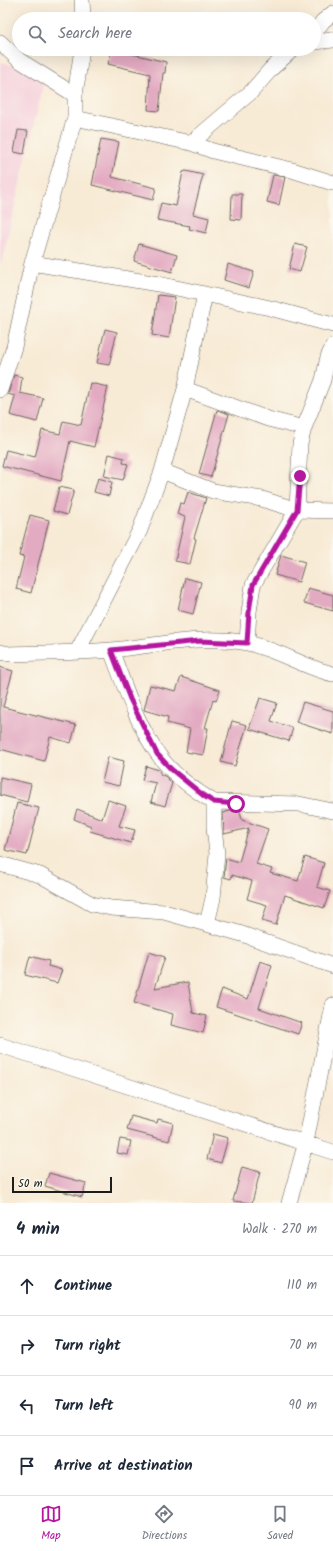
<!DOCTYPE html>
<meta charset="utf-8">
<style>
body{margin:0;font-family:Kalam,sans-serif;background:#f2f2f3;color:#1f2937}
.scale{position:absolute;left:12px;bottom:10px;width:100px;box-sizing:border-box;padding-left:4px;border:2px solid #1c1c1c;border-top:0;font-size:11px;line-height:14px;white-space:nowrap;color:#1c1c1c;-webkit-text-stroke:3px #fbf7ec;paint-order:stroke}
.stop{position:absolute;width:12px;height:12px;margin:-9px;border:3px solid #b5179e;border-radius:50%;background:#fff}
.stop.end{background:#b5179e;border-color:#fff;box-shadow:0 1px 4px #0008}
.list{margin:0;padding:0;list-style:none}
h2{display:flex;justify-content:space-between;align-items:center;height:52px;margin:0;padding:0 16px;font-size:17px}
h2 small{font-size:13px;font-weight:400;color:#747a83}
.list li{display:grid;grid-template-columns:26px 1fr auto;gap:12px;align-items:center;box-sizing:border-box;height:60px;padding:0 16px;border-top:1px solid #e0e1e3}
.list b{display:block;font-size:15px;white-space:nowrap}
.list em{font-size:13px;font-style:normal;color:#747a83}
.icon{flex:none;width:22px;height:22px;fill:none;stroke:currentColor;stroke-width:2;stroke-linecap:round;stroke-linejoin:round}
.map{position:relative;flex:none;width:333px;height:1203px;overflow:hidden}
.search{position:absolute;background:#fff;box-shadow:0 4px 16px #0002;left:12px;right:12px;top:12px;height:44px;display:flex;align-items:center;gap:10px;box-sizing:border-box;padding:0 14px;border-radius:22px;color:#747a83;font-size:15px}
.sheet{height:292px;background:#fff}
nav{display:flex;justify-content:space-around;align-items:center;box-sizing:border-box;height:56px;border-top:1px solid #e0e1e3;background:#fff;font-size:11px;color:#747a83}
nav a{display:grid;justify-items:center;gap:2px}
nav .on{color:#b5179e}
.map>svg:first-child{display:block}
</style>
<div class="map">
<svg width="333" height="1203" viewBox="0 0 333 1203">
<rect width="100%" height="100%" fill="#fbf7ec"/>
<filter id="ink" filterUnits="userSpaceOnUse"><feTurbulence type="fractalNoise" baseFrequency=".025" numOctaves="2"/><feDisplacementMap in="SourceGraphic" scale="8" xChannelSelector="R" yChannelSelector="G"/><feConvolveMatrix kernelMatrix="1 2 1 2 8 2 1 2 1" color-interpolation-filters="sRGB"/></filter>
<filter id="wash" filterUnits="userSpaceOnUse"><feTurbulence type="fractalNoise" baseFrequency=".012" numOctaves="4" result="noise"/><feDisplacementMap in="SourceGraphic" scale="16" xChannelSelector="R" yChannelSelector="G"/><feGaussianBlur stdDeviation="0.9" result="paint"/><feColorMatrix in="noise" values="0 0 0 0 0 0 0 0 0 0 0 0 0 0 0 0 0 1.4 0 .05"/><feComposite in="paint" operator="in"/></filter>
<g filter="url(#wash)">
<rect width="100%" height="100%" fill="#f8ebd6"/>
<!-- built -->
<path fill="#f5cfdc" d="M0,62l46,11 -45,191 -1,-1z"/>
<g id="blocks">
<!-- building -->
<path fill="#e3abc2" d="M112,49l54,13 -1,11h-2l-4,38 -11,-1 2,-36 -42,-10z
M18,130l10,1 -4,23 -10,-2z
M101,139l18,3 -7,35 44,11 -3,12 -61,-15z
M186,171l17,4 -10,39 16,4 -3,15 -17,-4 1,-3 -33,-6 4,-17 15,3 7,-34z
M273,175l12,2 -6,28 -12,-3z
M232,194h10l-1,26 -10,-1z
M139,244l38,11 -5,17 -38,-11z
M295,244l12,3 -7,25 -11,-3z
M228,264l26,8 -5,16 -25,-8z
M158,295l17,2 -6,41 -17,-3z
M105,329l12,3 -8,33 -12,-2z
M14,375l8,2 -2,16 23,5 -6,24 -27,-7 5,-19 -7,-2z
M90,383l18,4 -14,60 -24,-6 -9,40 -59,-15 4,-16 29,7 7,-27 18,4 3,-13 18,4z
M217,410l12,4 -18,63 -12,-3z
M109,454l15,4 -1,5 5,1 -5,16 -19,-4z
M98,478l14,4 -3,14 -15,-4z
M59,487l15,3 -7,25 -14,-4z
M188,492l18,6 -12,40 2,1 -6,25 -15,-3 10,-44 -8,-3 3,-11 4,1z
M30,515l19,5 -18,73 -15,-4 8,-32 -5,-1z
M281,555l24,7 -6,20 -24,-7z
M185,578l16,4 -8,32 -15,-4z
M308,588l25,7v16l-29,-8z
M0,667l13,4 -10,36 73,18 -5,18 -21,-6 -6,24 -44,-12z
M181,677l39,13 -4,11 -3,-1 -8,28h3l-5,27 -17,-3 4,-23 -23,-6 1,-6 -24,-7 6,-25 26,6z
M260,698l17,5 -6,18 22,7 -4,13 -40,-12z
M303,702l30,9v23l-37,-12z
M232,721l15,4 -12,41 -14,-4z
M108,757l16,4 -5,25 -17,-4z
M146,766l13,4 2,5 4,1 7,7 -7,23 -14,-4 5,-19 -14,-3z
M0,777l31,7 -4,18 -27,-7z
M108,800l18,6 -7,20 16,4 -4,13 -41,-12 1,-5 -17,-7 3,-10 25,10z
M17,803l22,5 -12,47 -22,-5z
M230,811l10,1 2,8 26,9 -12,35 16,5 -2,4 28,8 7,-24 19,6 -7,24 13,4 -6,17 -39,-13 -9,30 -14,-4 5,-16 -20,-6 5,-18 -20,-6 -1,4 -7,-2 2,-19 13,4 10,-34 -25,6 -1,-21z
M149,952l16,5 -10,31 33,-6 5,31 14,3 -4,17 -32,-8 2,-11 -39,-11z
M30,956l19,5 -1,5 14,4 -5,13 -32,-8z
M260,961l12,4 -13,43 43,15 -4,11 -82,-27 6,-18 26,10z
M131,1116l26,7 1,-4 15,4 -4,18 -42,-11z
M213,1134l15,4 -7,25 -14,-4z
M120,1139l11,2 -3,14 -11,-2z
M242,1167l18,5 -8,31 -19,-2z
M49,1173l37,10 -4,14 -37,-11z"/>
</g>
</g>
<g filter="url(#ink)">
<use href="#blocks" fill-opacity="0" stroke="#69645d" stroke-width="1"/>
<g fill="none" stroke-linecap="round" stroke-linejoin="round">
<!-- minor casing -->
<g stroke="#69645d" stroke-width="16">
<path id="minor" d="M82,0l1,19
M314,33l9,-12 10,-8
M0,42l19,18 56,35
M314,42l19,-2
M75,118l116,25 22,8 79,19 41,13
M191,143l60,-51 20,-23 22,-20
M32,263l126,21 112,24 63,17
M185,389l83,30 36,9
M0,390l14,-43 18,-84 43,-145v-23l7,-46
M162,471l51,20 49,8 35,11 36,1
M247,643l2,-31 4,-27 44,-75 3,-66 4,-16 19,-48 5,-23 5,-11
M111,650c12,32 27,77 47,104 13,19 36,36 56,48l85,2 34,7
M0,652l10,2c33,-1 67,-1 101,-4 44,-4 91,-16 136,-7 30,6 56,24 86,31
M77,652l63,-122 22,-59 23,-82 20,-95
M0,864l40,11 52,29 19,4 53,4 78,22 91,32
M207,924l6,-26 4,-44 -3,-27v-25
M0,1045l333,107
M289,1203l17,-61 27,-137"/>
</g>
<!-- minor -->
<use href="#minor" stroke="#fff" stroke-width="15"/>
</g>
</g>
<g fill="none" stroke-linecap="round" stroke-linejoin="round" filter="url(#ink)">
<!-- route -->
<path stroke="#b5179e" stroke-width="5" d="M236,804l-22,-2 -10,-6 -33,-27 -14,-15 -27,-55 -19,-49 89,-9 47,2 2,-31 4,-27 44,-75 3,-34"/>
</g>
</svg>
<div class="scale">50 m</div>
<div class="stop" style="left:236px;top:804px"></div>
<div class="stop end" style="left:300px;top:476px"></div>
<div class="search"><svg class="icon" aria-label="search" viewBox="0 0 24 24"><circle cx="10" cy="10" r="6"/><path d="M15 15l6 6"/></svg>Search here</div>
</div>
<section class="sheet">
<h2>4 min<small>Walk · 270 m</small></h2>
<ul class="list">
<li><svg class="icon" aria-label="ahead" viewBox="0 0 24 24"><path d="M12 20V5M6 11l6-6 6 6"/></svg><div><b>Continue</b></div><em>110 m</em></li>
<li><svg class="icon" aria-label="right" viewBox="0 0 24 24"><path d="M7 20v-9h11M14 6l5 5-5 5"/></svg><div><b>Turn right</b></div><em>70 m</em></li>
<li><svg class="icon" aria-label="left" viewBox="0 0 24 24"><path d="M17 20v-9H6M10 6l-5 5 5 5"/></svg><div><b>Turn left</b></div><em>90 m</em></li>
<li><svg class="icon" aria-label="arrive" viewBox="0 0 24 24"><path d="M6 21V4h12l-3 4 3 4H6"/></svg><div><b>Arrive at destination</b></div></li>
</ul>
</section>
<nav>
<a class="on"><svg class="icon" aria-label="map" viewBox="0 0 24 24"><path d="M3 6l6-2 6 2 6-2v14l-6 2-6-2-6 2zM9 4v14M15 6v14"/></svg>Map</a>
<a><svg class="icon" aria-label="directions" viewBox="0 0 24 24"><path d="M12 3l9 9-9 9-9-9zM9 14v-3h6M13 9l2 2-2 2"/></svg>Directions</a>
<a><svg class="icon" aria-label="saved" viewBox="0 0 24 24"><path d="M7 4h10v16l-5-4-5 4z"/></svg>Saved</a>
</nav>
